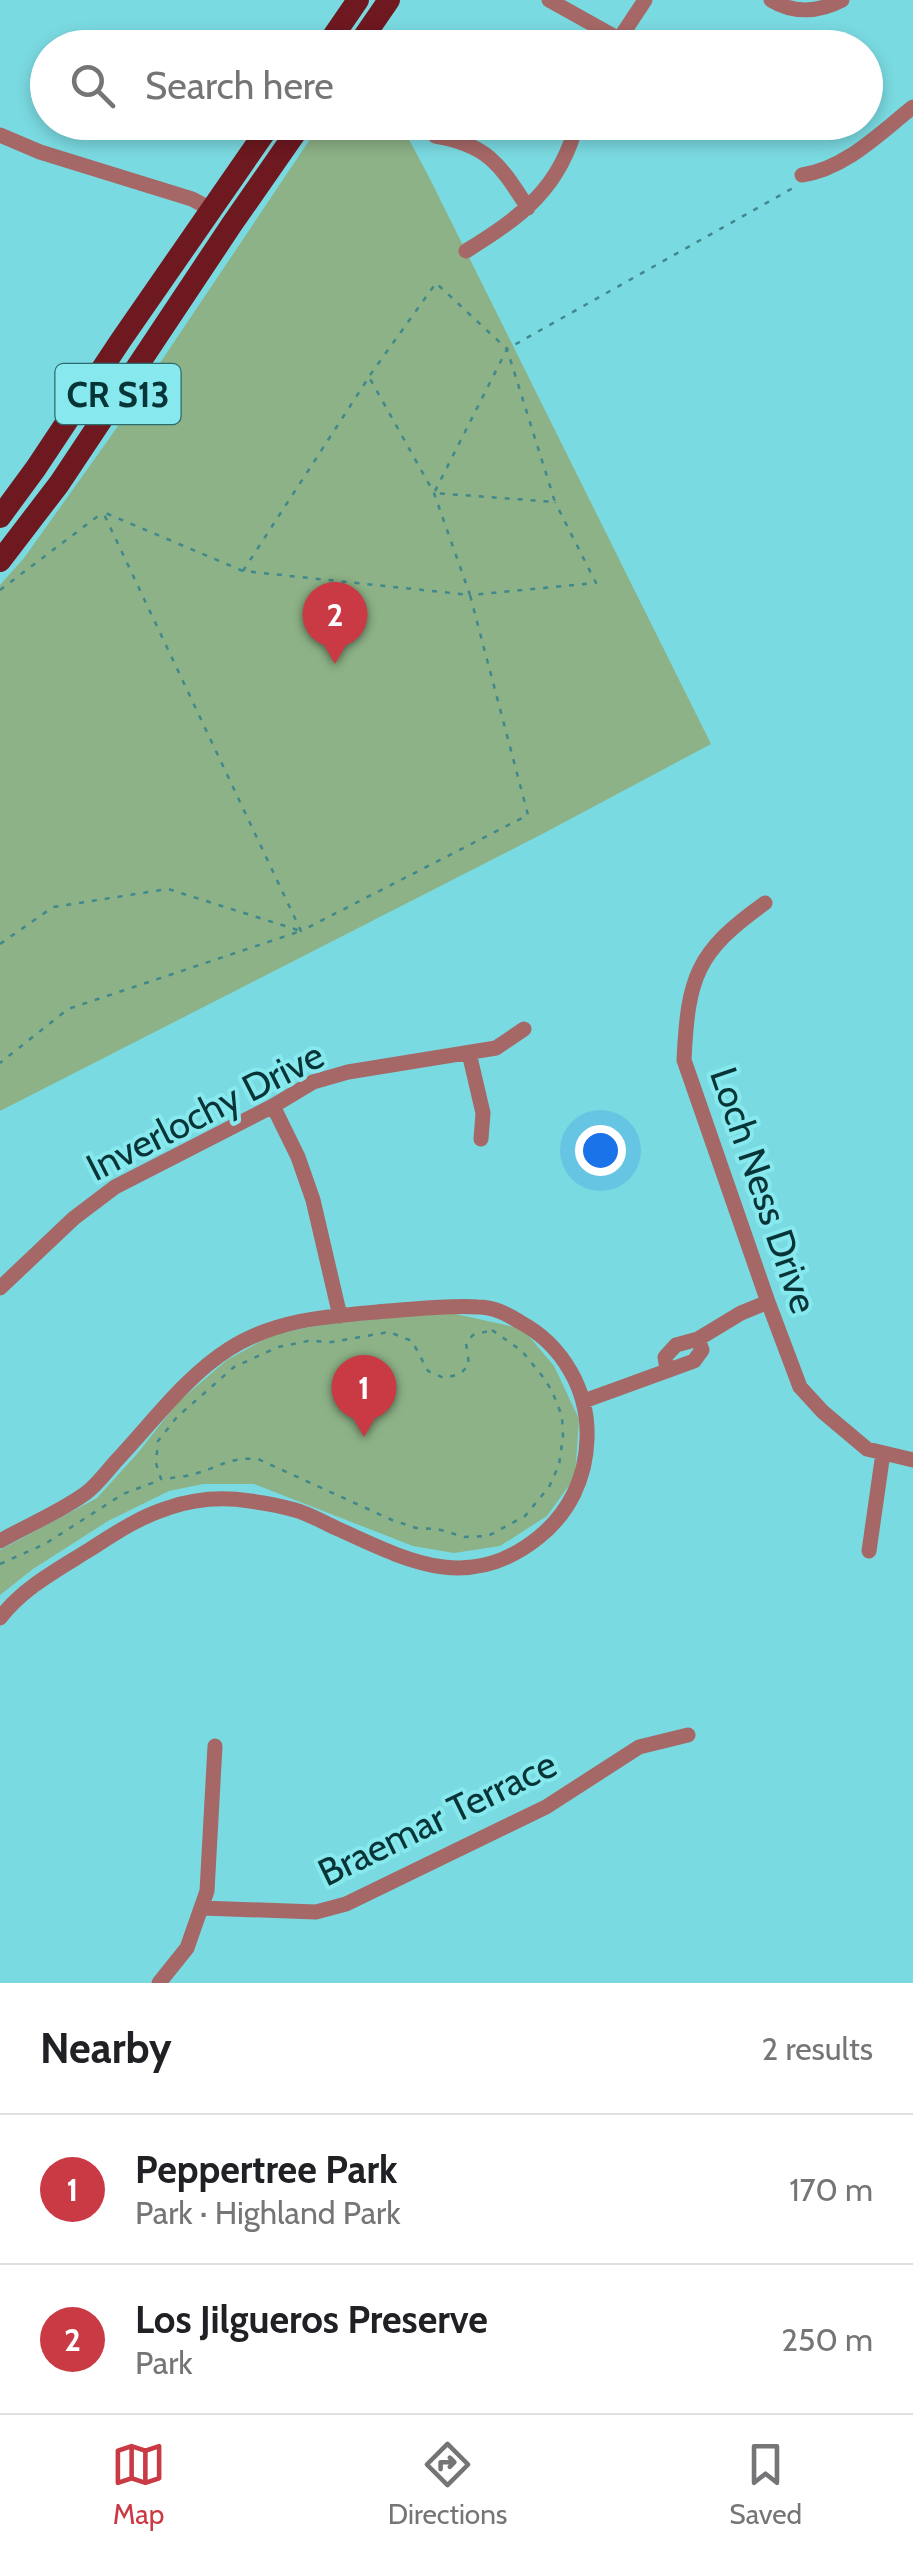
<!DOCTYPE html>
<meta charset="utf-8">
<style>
body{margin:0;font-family:Cabin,sans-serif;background:#f6f6f6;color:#202124}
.you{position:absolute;left:600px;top:1150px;width:35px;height:35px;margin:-25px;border:8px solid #fff;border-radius:50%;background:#1a73e8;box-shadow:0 0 0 15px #1a73e833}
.badge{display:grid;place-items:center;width:65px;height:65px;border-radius:50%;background:#ca3a45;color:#fff;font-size:32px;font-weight:700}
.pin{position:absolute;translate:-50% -82px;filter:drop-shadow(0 2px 5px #0008)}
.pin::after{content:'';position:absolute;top:52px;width:35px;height:30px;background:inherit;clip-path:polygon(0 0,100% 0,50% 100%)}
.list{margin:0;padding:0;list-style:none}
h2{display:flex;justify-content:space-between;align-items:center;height:130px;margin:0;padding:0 40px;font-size:42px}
h2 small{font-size:32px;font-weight:400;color:#757577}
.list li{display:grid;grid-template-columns:65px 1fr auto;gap:30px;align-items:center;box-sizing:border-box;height:150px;padding:0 40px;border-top:2px solid #e0e0e0}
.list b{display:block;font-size:38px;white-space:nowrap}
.list p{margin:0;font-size:32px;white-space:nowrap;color:#757577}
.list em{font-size:32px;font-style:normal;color:#757577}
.icon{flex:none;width:55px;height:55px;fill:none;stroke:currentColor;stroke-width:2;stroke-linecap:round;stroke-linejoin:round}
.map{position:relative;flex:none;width:913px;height:1983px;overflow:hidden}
.search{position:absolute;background:#fff;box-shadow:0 5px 15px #0003;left:30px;right:30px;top:30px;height:110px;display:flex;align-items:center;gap:25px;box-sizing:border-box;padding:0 35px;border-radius:55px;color:#757577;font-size:38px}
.sheet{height:430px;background:#fff}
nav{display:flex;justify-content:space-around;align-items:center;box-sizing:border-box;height:140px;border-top:2px solid #e0e0e0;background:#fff;font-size:28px;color:#757577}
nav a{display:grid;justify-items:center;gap:5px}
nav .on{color:#ca3a45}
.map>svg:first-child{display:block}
</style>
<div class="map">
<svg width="913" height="1983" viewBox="0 0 913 1983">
<rect width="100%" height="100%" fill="#7adae1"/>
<!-- park -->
<path fill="#8db287" d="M321,123h79l28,52 283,569 -165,88 -546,279v-526l24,-27 87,-122z
M447,1312l76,17 31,37 25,53 -4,58 -28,39 -47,30 -46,7 -41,-7 -159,-62h-51l-34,7 -61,30 -75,48 -33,26v-45l97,-52 40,-44 41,-52 49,-42 45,-25 54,-11z"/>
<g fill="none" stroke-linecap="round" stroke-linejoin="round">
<!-- path -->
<path stroke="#41888c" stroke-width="2.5" stroke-dasharray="5 8" stroke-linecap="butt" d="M370,375l66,-92 71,66 48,153 -121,-9 73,-144 286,-161
M243,571l-140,-59 198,419 227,-116 -58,-220 -227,-24 126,-194 65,116 36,102 126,-12 -41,-81
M0,590l102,-77
M0,944l53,-37 115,-18 133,42 -233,78 -68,54
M492,1330l30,21 21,26 9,14 10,25 1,20 -4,29 -10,22 -24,29 -37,20 -23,1 -28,-8 -21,-1 -24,-8 -134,-61c-31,-2 -37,8 -64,15 -10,3 -22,4 -33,5l-5,-16 2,-22 19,-24 57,-50 44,-20 30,-6 24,1 57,-10 23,9 16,30 16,7 16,-4 9,-9 -3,-22 7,-8z
M0,1564l45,-20 78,-50 37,-14"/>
<!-- street -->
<path stroke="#a56866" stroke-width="15" d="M549,0l70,39
M771,0c23,14 48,12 71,0
M614,47l31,-47
M0,135l40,17 152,47 19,10
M435,136c54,9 65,29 93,72
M802,175c43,-6 78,-42 111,-68
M466,251c55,-34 95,-63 111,-129
M765,903c-69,49 -77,74 -81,157l84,242 32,85 23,25 44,37 46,11
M469,1053l14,60 -2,26
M273,1106l25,51 15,43 27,116
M0,1288l74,-70 41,-31 158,-81 40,-24 35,-10 148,-24 28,-19
M698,1339l43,-26 27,-11
M584,1401l110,-40 8,-11 -4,-11 -22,6 -11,12 2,12
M0,1541c28,-16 60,-29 86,-48 11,-8 21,-22 31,-33 35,-37 68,-83 112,-111 48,-31 104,-33 159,-38 30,-2 60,-6 90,-4 16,0 29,7 42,15 43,23 69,69 67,117 -1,39 -18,74 -48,98 -70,57 -131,24 -203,-9 -13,-6 -27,-14 -41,-18 -14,-4 -30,-7 -45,-9 -26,-4 -56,-2 -82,7 -29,9 -54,26 -79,42 -32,20 -66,38 -89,68
M869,1551l14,-98
M202,1908l114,4 30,-8 200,-97 93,-60 49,-12
M159,1983l28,-35 20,-57 8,-145"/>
<!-- primary -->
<path stroke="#6e1820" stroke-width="22" d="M325,48l33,-48
M356,48l33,-48
M0,517l36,-49 85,-128 151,-218
M0,561l59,-77 173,-260 71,-102"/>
</g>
<g text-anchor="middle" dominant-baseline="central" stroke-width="8" stroke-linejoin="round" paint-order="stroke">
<!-- shield labels -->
<rect fill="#87e8ee" stroke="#2d6a6d" stroke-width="2.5" x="55.5" y="364" width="125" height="60" rx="8"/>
<g font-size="35" font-weight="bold" fill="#073436">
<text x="118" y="394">CR S13</text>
</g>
<!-- street labels -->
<g font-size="38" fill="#073436" stroke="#87e8ee">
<text transform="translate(205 1111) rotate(-27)">Inverlochy Drive</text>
<text transform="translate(764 1190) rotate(71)">Loch Ness Drive</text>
<text transform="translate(437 1818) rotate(-26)">Braemar Terrace</text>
</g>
</g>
</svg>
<div class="you"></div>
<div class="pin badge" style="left:364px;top:1437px">1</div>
<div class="pin badge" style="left:335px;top:664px">2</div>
<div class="search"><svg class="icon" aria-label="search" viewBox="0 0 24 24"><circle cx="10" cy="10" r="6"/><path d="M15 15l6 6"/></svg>Search here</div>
</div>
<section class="sheet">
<h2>Nearby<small>2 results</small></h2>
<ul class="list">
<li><span class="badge">1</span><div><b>Peppertree Park</b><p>Park · Highland Park</p></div><em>170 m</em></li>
<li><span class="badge">2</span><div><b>Los Jilgueros Preserve</b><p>Park</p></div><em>250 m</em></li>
</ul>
</section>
<nav>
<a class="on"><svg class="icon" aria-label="map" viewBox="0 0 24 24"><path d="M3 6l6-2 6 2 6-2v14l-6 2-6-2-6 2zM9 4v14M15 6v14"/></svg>Map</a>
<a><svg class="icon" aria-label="directions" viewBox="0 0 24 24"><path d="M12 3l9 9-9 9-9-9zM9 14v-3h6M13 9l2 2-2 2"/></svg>Directions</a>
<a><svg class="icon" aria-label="saved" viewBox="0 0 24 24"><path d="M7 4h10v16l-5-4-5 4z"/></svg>Saved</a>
</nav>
